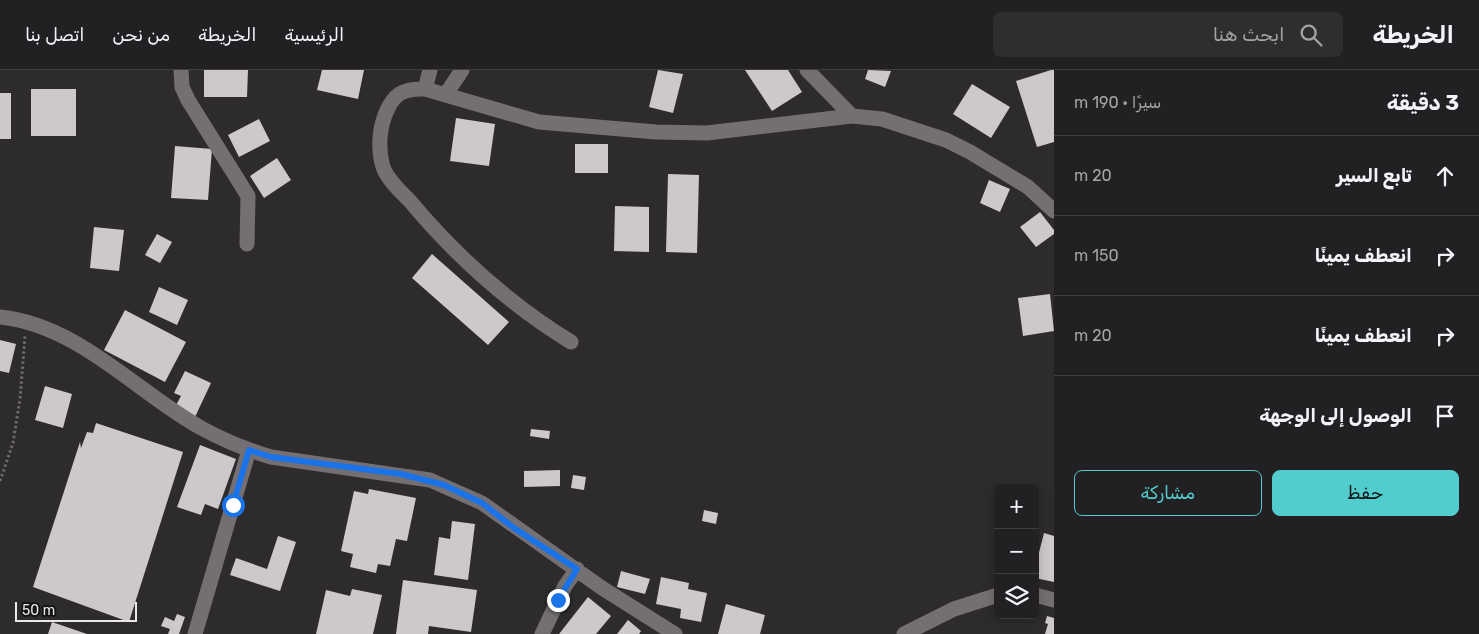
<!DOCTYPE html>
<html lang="ar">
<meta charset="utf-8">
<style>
body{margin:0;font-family:Rubik,"Noto Naskh Arabic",sans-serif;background:#2e2d2f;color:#f1f3f6;direction:rtl}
.controls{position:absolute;right:15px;bottom:15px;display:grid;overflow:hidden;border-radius:8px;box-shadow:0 2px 12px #0003}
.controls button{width:45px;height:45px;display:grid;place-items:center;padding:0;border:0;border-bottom:1px solid #3f3e40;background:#222022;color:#f1f3f6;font:25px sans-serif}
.scale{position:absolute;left:15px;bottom:12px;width:122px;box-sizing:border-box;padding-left:5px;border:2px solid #eae7e9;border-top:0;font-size:14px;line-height:18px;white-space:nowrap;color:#eae7e9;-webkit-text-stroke:4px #151415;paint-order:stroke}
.stop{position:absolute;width:15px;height:15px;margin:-11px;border:4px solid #1a73e8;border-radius:50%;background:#fff}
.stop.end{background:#1a73e8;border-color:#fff;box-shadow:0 1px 5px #0008}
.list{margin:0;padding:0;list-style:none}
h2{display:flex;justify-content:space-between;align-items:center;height:65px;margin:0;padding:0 20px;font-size:21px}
h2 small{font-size:16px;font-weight:400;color:#a2a3a5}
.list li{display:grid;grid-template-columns:32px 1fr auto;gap:15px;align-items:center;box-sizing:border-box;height:80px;padding:0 20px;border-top:1px solid #3f3e40}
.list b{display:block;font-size:19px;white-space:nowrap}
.list em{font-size:16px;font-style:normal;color:#a2a3a5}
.actions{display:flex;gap:10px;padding:15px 20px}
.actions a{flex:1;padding:11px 0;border:1px solid #52cdcd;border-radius:8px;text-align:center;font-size:18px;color:#52cdcd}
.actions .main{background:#52cdcd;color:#111}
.icon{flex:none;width:28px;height:28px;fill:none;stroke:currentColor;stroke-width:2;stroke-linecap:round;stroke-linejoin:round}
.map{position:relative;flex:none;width:1054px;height:564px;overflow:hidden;direction:ltr}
header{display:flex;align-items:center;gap:30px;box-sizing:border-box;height:70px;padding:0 25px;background:#222022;border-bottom:1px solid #3f3e40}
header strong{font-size:24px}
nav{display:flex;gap:28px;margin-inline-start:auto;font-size:18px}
.search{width:350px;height:45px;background:#2e2d2f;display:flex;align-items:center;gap:12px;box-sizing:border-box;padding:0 18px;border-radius:8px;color:#a2a3a5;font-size:19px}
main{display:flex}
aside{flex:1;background:#222022}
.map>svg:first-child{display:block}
</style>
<header>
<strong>الخريطة</strong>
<div class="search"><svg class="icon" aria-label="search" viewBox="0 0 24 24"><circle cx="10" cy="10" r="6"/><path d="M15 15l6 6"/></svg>ابحث هنا</div>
<nav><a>الرئيسية</a><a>الخريطة</a><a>من نحن</a><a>اتصل بنا</a></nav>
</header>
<main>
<aside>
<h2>3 دقيقة<small>سيرًا · 190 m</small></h2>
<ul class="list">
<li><svg class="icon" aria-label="ahead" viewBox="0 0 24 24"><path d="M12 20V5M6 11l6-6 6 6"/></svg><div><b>تابع السير</b></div><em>20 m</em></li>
<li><svg class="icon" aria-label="right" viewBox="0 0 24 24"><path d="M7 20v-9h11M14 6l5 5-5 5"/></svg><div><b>انعطف يمينًا</b></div><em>150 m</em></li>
<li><svg class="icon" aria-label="right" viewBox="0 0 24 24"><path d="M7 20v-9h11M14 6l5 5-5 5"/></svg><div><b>انعطف يمينًا</b></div><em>20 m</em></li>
<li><svg class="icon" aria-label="arrive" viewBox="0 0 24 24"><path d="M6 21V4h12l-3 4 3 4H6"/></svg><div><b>الوصول إلى الوجهة</b></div></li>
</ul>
<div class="actions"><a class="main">حفظ</a><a>مشاركة</a></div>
</aside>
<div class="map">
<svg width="1054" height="564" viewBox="0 0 1054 564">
<rect width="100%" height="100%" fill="#2e2b2d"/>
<!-- building -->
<path fill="#cdc8cb" d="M204,0h44l-1,27h-43z
M322,0h42l-6,29 -41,-9z
M658,0l25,4 -10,39 -24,-6z
M745,0h43l14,22 -30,19z
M868,0l23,1 -6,16 -20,-8z
M1051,0h3v72l-17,5 -21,-66z
M972,14l38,23 -19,31 -38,-24z
M31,19h45v47h-45z
M0,23h11v46h-11z
M456,48l39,6 -6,42 -39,-5z
M259,49l11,22 -31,16 -11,-22z
M575,74h33v29h-33z
M175,76l37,3 -4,51 -37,-2z
M277,88l14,22 -27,18 -14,-22z
M668,104l31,1 -2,78 -31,-1z
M989,110l21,9 -10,23 -20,-9z
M615,136l34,1v45l-35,-1z
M1040,142l14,18v4l-18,13 -16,-20z
M94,157l30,3 -5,41 -29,-3z
M157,164l15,8 -12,21 -15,-8z
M432,184l77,68 -21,23 -76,-67z
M159,217l29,13 -11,25 -28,-13z
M1050,224l4,37 -31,5 -5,-38z
M125,240l61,32 -21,40 -61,-32z
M0,270l16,4 -7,29 -9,-2z
M185,301l26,12 -16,34 -20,-10 6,-11 -7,-3z
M45,316l27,8 -9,34 -28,-8z
M96,353l87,29 -54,170 -96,-35 47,-145 1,6 6,-16 6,1z
M531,359l19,2 -1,8 -19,-3z
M200,375l36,14 -18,50 -13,-5 -4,11 -24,-8z
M560,400v16l-36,1v-16z
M573,405l13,2 -2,13 -13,-2z
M369,419l47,9 -9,43 -11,-2 -6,27 -12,-2 -2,9 -26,-6 3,-13 -12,-3 13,-60 14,3z
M704,440l14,3 -2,11 -14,-3z
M452,451l23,3 -7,56 -34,-5 5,-38 11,2z
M1044,463l10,3v46l-19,-4v-10z
M278,466l18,6 -16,49 -50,-16 6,-17 31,11z
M621,501l29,8 -5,15 -28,-7z
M661,507l28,6 -1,6 19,4 -6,29 -21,-4 1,-9 -25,-5z
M403,510l74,10 -6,42 -42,-6 -1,8h-32z
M352,519l30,6 -9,39h-57l10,-44 24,6z
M588,527l23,19 -15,18h-37z
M726,534l39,11 -5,19h-42z
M177,544l8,3 -6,17h-11l2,-5 -9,-3 4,-9 9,4z
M1047,546l7,2v16h-9l3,-10 -3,-1z
M628,550l13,11 -2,3h-22z
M52,552l35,12h-39z"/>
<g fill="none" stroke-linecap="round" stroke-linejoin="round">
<!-- path -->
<path stroke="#6c696b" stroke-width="3" stroke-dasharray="2.5 2.5" stroke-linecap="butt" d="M0,411l13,-38 7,-44 5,-63"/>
<!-- minor -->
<path stroke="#746f72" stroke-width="15" d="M181,0l1,17 6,13 60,96 -1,48
M807,0l45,46
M425,19l5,-19
M446,24l16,-24
M0,247c79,8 137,76 203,112 22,12 45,21 68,28l159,23 52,23 120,85 73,46
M571,272c-62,-38 -116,-87 -162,-142 -9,-9 -22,-21 -26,-33 -5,-16 -4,-36 2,-52 8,-21 18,-27 40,-26l114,33 117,10 51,1 145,-17 30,3 64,21 24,12 58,35 26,24
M1035,525l19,5
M195,564l54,-184
M542,564l23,-48 12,-17
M904,564l50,-25 44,-14"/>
</g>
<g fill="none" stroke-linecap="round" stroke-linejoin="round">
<!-- route -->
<path stroke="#1a73e8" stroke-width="6" d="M233,435l16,-55 22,7 130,17 43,11 38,18 32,25 63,41 -19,31"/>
</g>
</svg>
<div class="controls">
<button>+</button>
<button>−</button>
<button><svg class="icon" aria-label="layers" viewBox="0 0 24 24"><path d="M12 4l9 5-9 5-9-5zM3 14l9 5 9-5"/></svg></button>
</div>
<div class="scale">50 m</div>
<div class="stop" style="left:233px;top:435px"></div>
<div class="stop end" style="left:558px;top:530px"></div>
</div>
</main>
